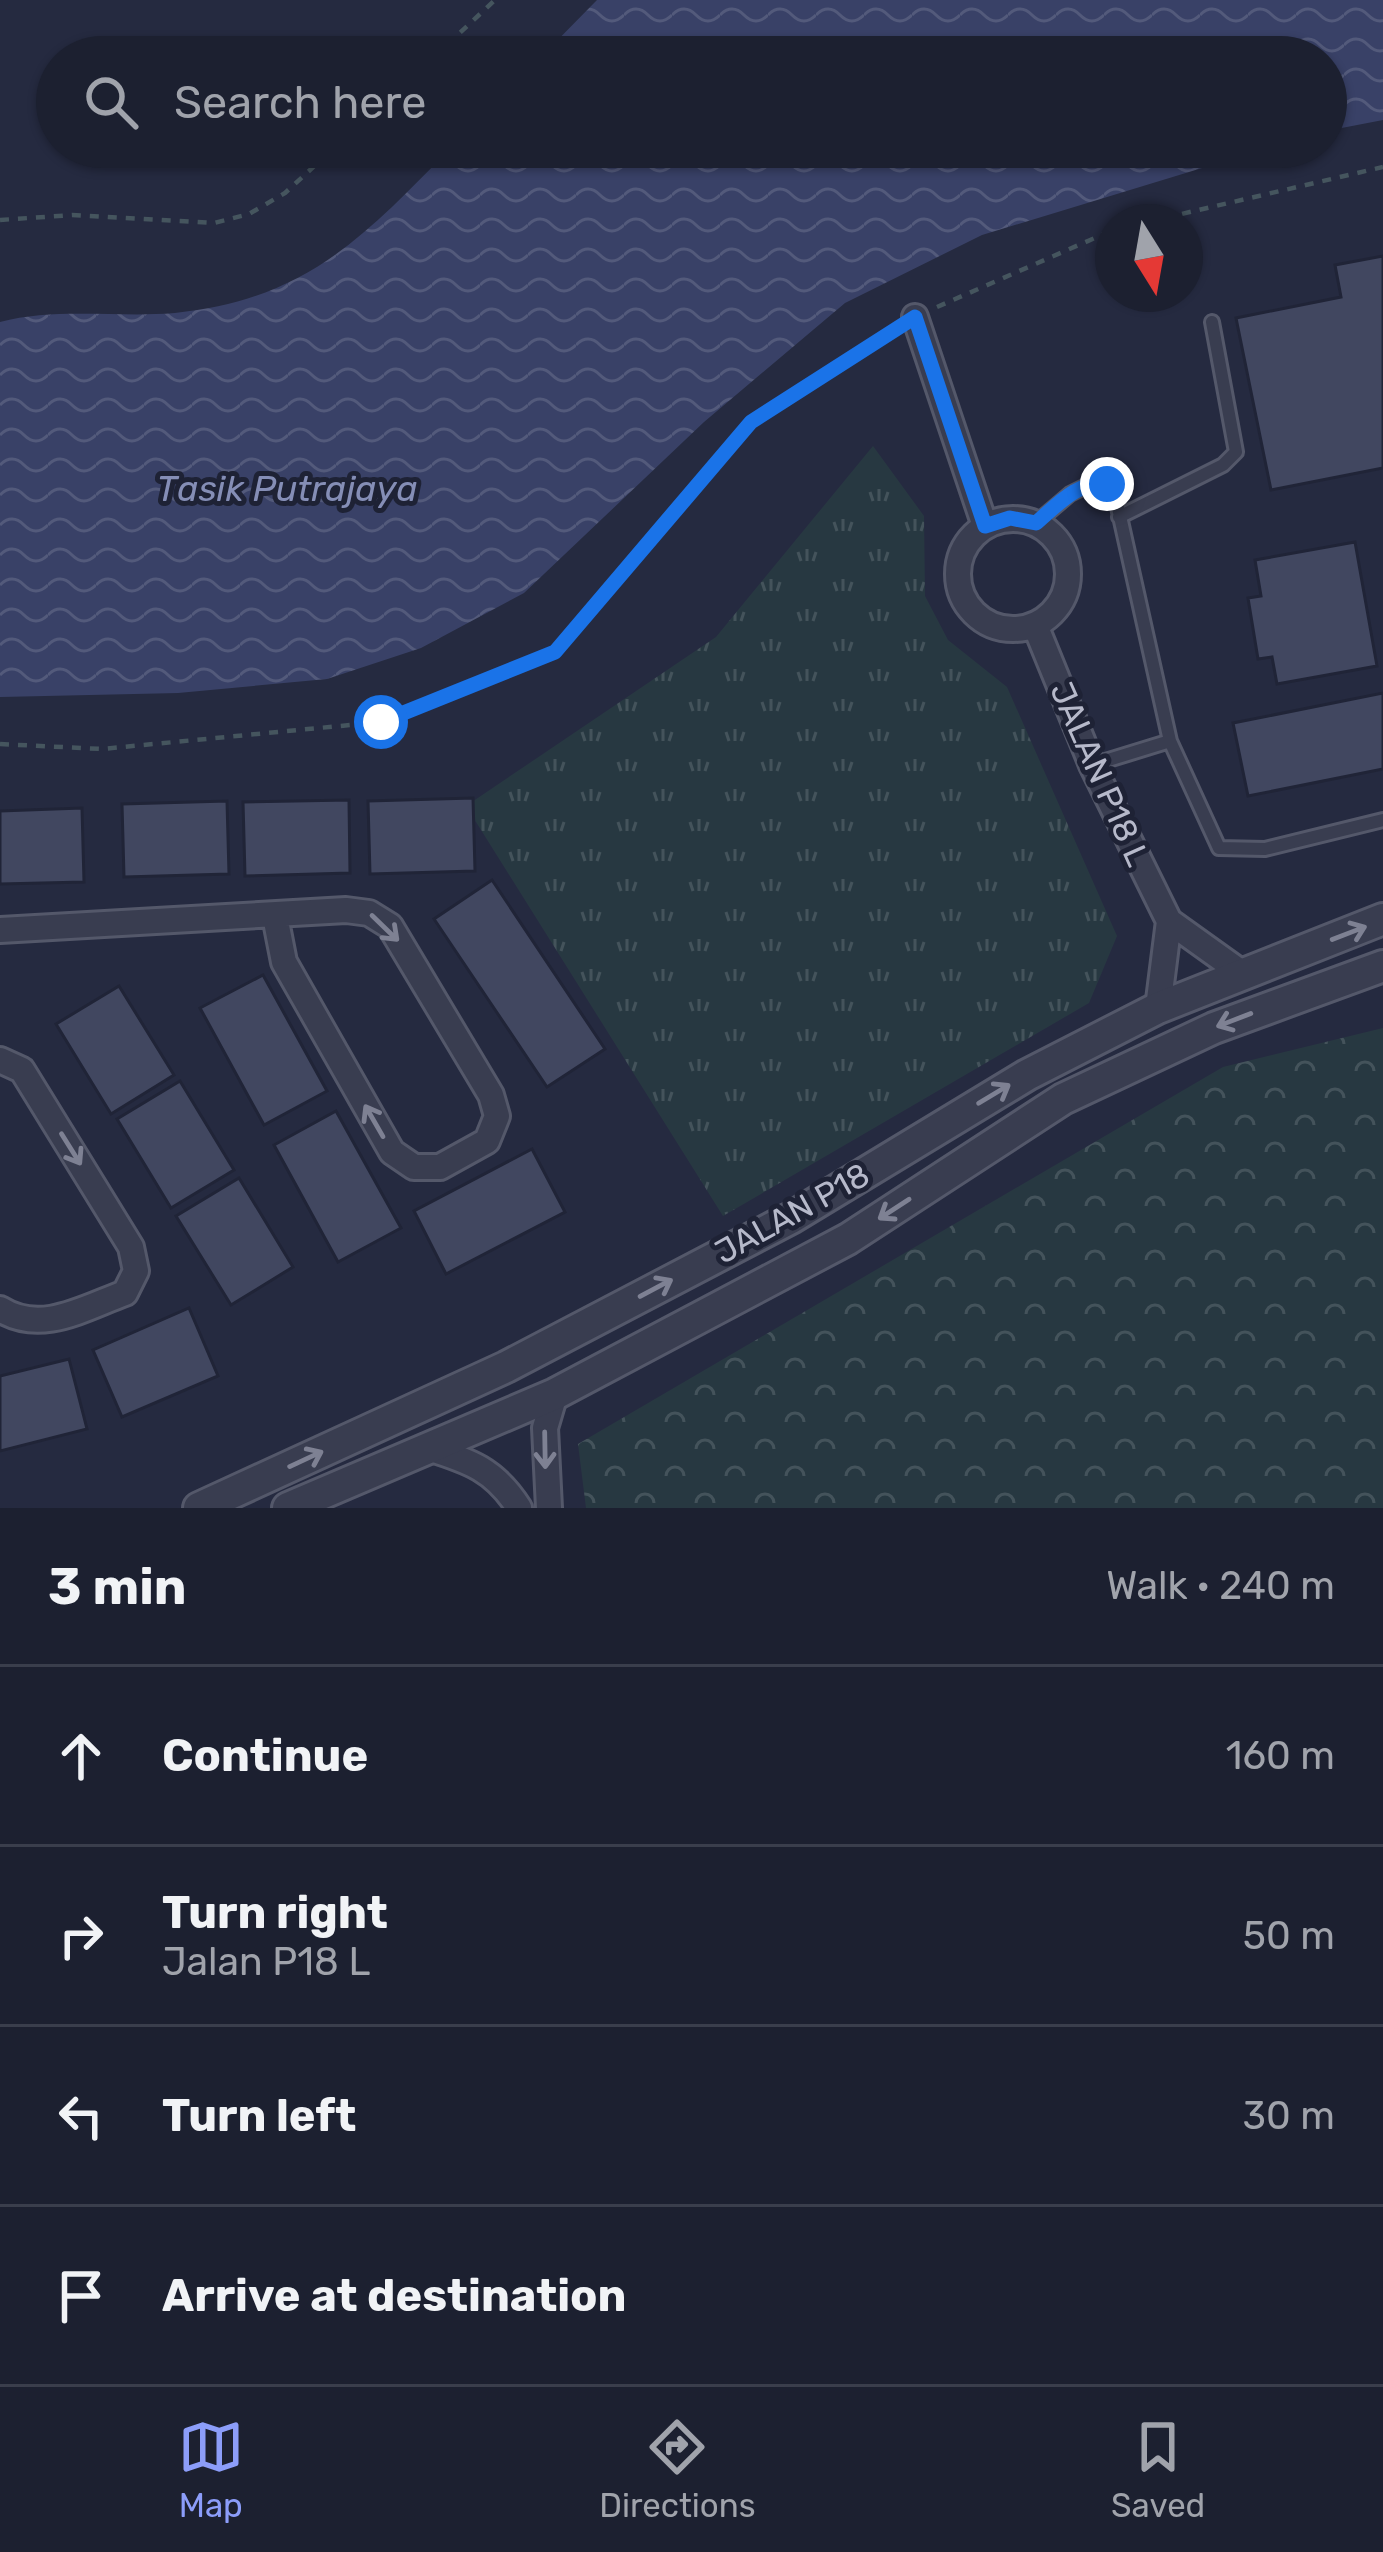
<!DOCTYPE html>
<meta charset="utf-8">
<style>
body{margin:0;font-family:Rubik,sans-serif;background:#252838;color:#f1f3f6}
.compass{position:absolute;left:1095px;top:204px;width:108px;height:108px;border-radius:50%;background:#1c2030;box-shadow:0 3px 9px #0004;rotate:169deg}
.stop{position:absolute;width:36px;height:36px;margin:-27px;border:9px solid #1a73e8;border-radius:50%;background:#fff}
.stop.end{background:#1a73e8;border-color:#fff;box-shadow:0 3px 12px #0008}
.list{margin:0;padding:0;list-style:none}
h2{display:flex;justify-content:space-between;align-items:center;height:156px;margin:0;padding:0 48px;font-size:51px}
h2 small{font-size:39px;font-weight:400;color:#a0a3ab}
.list li{display:grid;grid-template-columns:78px 1fr auto;gap:36px;align-items:center;box-sizing:border-box;height:180px;padding:0 48px;border-top:3px solid #3a3e4c}
.list b{display:block;font-size:45px;white-space:nowrap}
.list p{margin:0;font-size:39px;white-space:nowrap;color:#a0a3ab}
.list em{font-size:39px;font-style:normal;color:#a0a3ab}
.icon{flex:none;width:66px;height:66px;fill:none;stroke:currentColor;stroke-width:2;stroke-linecap:round;stroke-linejoin:round}
.map{position:relative;flex:none;width:1383px;height:1508px;overflow:hidden}
.search{position:absolute;background:#1c2030;box-shadow:0 3px 9px #0004;left:36px;right:36px;top:36px;height:132px;display:flex;align-items:center;gap:30px;box-sizing:border-box;padding:0 42px;border-radius:66px;color:#a0a3ab;font-size:45px}
.sheet{height:876px;background:#1c2030}
nav{display:flex;justify-content:space-around;align-items:center;box-sizing:border-box;height:168px;border-top:3px solid #3a3e4c;background:#1c2030;font-size:33px;color:#a0a3ab}
nav a{display:grid;justify-items:center;gap:6px}
nav .on{color:#8c9df9}
.map>svg:first-child{display:block}
</style>
<div class="map">
<svg width="1383" height="1508" viewBox="0 0 1383 1508">
<defs>
<pattern id="grass-tufts" width="24" height="20" patternUnits="userSpaceOnUse" patternTransform="scale(3)"><rect width="24" height="20" fill="#273841"/><path d="M3 7l-1-3M5 7V3M7 7l1-3M15 17l-1-3M17 17v-4M19 17l1-3" fill="none" stroke="#44535b"/></pattern>
<pattern id="forest-crowns" width="20" height="18" patternUnits="userSpaceOnUse" patternTransform="scale(3)"><rect width="20" height="18" fill="#273841"/><path d="M2 6a3 3 0 1 1 6 0M12 15a3 3 0 1 1 6 0" fill="none" stroke="#44535b"/></pattern>
<pattern id="water-waves" width="16" height="10" patternUnits="userSpaceOnUse" patternTransform="scale(3)"><rect width="16" height="10" fill="#394167"/><path d="M0 5q4-4 8 0t8 0" fill="none" stroke="#535a7b"/></pattern>
</defs>
<rect width="100%" height="100%" fill="#252a40"/>
<!-- grass -->
<path fill="url(#grass-tufts)" d="M873,446l51,70 1,80 23,44 59,47 110,249 -28,67 -366,213 -257,-410 250,-169z"/>
<!-- forest -->
<path fill="url(#forest-crowns)" d="M1383,1028v480h-797l-8,-64 645,-377z"/>
<!-- water -->
<path fill="url(#water-waves)" d="M597,0h786v120l-57,11v-74h-785z
M452,147h819l-289,88 -137,68 -141,119 -180,171 -103,55 -94,31 -149,14 -178,4v-375c56,-15 118,-4 175,-9 133,-14 189,-77 277,-166z"/>
<!-- building -->
<path fill="#414760" stroke="#202437" stroke-width="3" d="M1383,256v212l-112,22 -35,-172 105,-21 -6,-32z
M1355,542l22,124 -100,18 -5,-27 -14,2 -10,-61 13,-2 -6,-36z
M1383,693v76l-135,27 -15,-73z
M473,798l2,73 -105,3 -2,-73z
M349,800l1,73 -105,3 -2,-74z
M227,801l2,73 -105,3 -2,-73z
M82,808l2,74 -84,2v-73z
M492,880l113,169 -58,38 -113,-168z
M263,975l64,116 -63,34 -64,-117z
M119,986l55,89 -63,39 -55,-90z
M180,1081l54,89 -63,38 -54,-89z
M336,1111l65,117 -63,34 -64,-117z
M532,1149l33,63 -119,62 -32,-63z
M239,1178l54,89 -62,38 -55,-89z
M189,1308l29,68 -96,41 -29,-67z
M69,1359l18,70 -87,22v-75z"/>
<g fill="none" stroke-linecap="round" stroke-linejoin="round">
<!-- service casing -->
<g stroke="#54586a" stroke-width="18">
<path id="service" d="M1119,517l104,-52 13,-13 -24,-130
M1036,523l34,-29 20,-10h17l8,10 55,247 49,107 46,1 118,-29
M1092,765l78,-24"/>
</g>
<!-- minor casing -->
<g stroke="#54586a" stroke-width="30">
<path id="minor" d="M915,317l70,209
M958 574a55 55 0 1 1 110 0a55 55 0 1 1-110 0Z
M1035,625l57,140 77,156 74,53
M0,930l346,-20 23,3 21,13 101,169 6,21 -10,25 -47,26h-26l-22,-15 -108,-190 -9,-46
M1158,1008l11,-87
M0,1060l22,10 109,177 5,24 -11,22c-41,15 -84,42 -125,16
M428,1448c42,13 67,22 91,60
M549,1508l-4,-80 10,-34"/>
</g>
<!-- tertiary casing -->
<g stroke="#54586a" stroke-width="36">
<path id="tertiary" d="M199,1508l307,-141 285,-149 236,-143 131,-67 225,-89
M288,1508l267,-114 293,-155 215,-140 151,-71 169,-62"/>
</g>
<!-- path -->
<path stroke="#45555e" stroke-width="4.5" stroke-dasharray="9 9" stroke-linecap="butt" d="M434,57l61,-57
M0,220l72,-5 142,8 35,-9 36,-21 50,-46
M1147,222l236,-55
M937,307l176,-77
M0,744l102,5 279,-27 174,-70 195,-231 141,-88"/>
<!-- service -->
<use href="#service" stroke="#393d50" stroke-width="12"/>
<!-- minor -->
<use href="#minor" stroke="#393d50" stroke-width="24"/>
<!-- tertiary -->
<use href="#tertiary" stroke="#393d50" stroke-width="30"/>
</g>
<!-- one-way arrows -->
<defs><path id="oneway-shaft" d="M-6 0H5M1.5-3L5.5 0L1.5 3" fill="none" stroke-width="1.6" stroke-linecap="round" stroke-linejoin="round" transform="scale(3)"/></defs>
<g stroke="#7e8193">
<use href="#oneway-shaft" transform="translate(385 928) rotate(44)"/>
<use href="#oneway-shaft" transform="translate(1349 933) rotate(-21)"/>
<use href="#oneway-shaft" transform="translate(1234 1020) rotate(159)"/>
<use href="#oneway-shaft" transform="translate(994 1094) rotate(-31)"/>
<use href="#oneway-shaft" transform="translate(374 1121) rotate(-120)"/>
<use href="#oneway-shaft" transform="translate(71 1149) rotate(58)"/>
<use href="#oneway-shaft" transform="translate(894 1209) rotate(147)"/>
<use href="#oneway-shaft" transform="translate(656 1288) rotate(-28)"/>
<use href="#oneway-shaft" transform="translate(545 1450) rotate(89)"/>
<use href="#oneway-shaft" transform="translate(306 1459) rotate(-25)"/>
</g>
<g fill="none" stroke-linecap="round" stroke-linejoin="round">
<!-- route -->
<path stroke="#1a73e8" stroke-width="15" d="M381,722l174,-70 196,-230 164,-105 70,209 25,-8 26,5c20,-17 43,-43 71,-39"/>
</g>
<g text-anchor="middle" dominant-baseline="central" stroke-width="10" stroke-linejoin="round" paint-order="stroke">
<!-- street labels -->
<g font-size="33" fill="#b6b9ca" stroke="#1e2235">
<text transform="translate(1100 774) rotate(66)">JALAN P18 L</text>
<text transform="translate(792 1213) rotate(-29)">JALAN P18</text>
</g>
<!-- water labels -->
<g font-size="36" font-style="italic" fill="#858eb6" stroke="#1e2235">
<text x="287" y="488">Tasik Putrajaya</text>
</g>
</g>
</svg>
<svg class="compass" viewBox="-18 -18 36 36"><path d="M0-13l5 13h-10z" fill="#e53935"/><path d="M0 13l5-13h-10z" fill="#a0a3ab"/></svg>
<div class="stop" style="left:381px;top:722px"></div>
<div class="stop end" style="left:1107px;top:484px"></div>
<div class="search"><svg class="icon" aria-label="search" viewBox="0 0 24 24"><circle cx="10" cy="10" r="6"/><path d="M15 15l6 6"/></svg>Search here</div>
</div>
<section class="sheet">
<h2>3 min<small>Walk · 240 m</small></h2>
<ul class="list">
<li><svg class="icon" aria-label="ahead" viewBox="0 0 24 24"><path d="M12 20V5M6 11l6-6 6 6"/></svg><div><b>Continue</b></div><em>160 m</em></li>
<li><svg class="icon" aria-label="right" viewBox="0 0 24 24"><path d="M7 20v-9h11M14 6l5 5-5 5"/></svg><div><b>Turn right</b><p>Jalan P18 L</p></div><em>50 m</em></li>
<li><svg class="icon" aria-label="left" viewBox="0 0 24 24"><path d="M17 20v-9H6M10 6l-5 5 5 5"/></svg><div><b>Turn left</b></div><em>30 m</em></li>
<li><svg class="icon" aria-label="arrive" viewBox="0 0 24 24"><path d="M6 21V4h12l-3 4 3 4H6"/></svg><div><b>Arrive at destination</b></div></li>
</ul>
</section>
<nav>
<a class="on"><svg class="icon" aria-label="map" viewBox="0 0 24 24"><path d="M3 6l6-2 6 2 6-2v14l-6 2-6-2-6 2zM9 4v14M15 6v14"/></svg>Map</a>
<a><svg class="icon" aria-label="directions" viewBox="0 0 24 24"><path d="M12 3l9 9-9 9-9-9zM9 14v-3h6M13 9l2 2-2 2"/></svg>Directions</a>
<a><svg class="icon" aria-label="saved" viewBox="0 0 24 24"><path d="M7 4h10v16l-5-4-5 4z"/></svg>Saved</a>
</nav>
